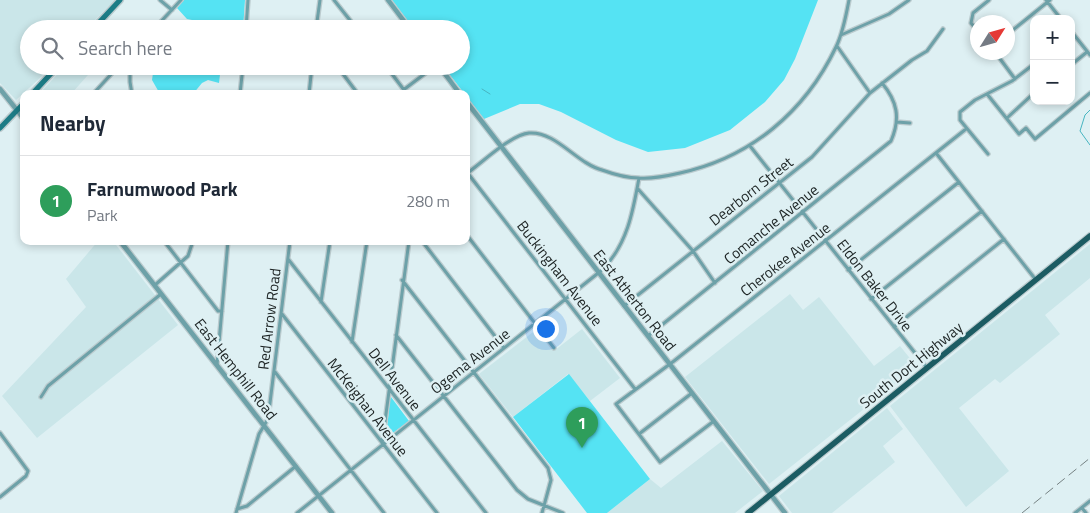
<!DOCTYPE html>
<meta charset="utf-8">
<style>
body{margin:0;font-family:"Titillium Web",sans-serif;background:#f2f2f3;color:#1f2937}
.controls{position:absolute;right:15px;top:15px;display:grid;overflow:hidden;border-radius:10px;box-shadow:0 2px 8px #0003}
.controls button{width:45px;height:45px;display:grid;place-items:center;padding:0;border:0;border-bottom:1px solid #e0e1e3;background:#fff;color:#1f2937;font:25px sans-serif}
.compass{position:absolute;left:970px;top:15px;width:45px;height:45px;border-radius:50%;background:#fff;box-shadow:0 2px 8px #0003;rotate:53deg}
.you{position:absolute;left:545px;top:328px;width:18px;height:18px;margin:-12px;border:4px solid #fff;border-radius:50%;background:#1a73e8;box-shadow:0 0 0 8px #1a73e833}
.badge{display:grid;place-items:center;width:32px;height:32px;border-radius:50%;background:#9d7020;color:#fff;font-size:16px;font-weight:700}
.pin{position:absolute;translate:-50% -41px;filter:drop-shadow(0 1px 2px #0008)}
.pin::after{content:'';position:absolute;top:26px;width:18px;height:15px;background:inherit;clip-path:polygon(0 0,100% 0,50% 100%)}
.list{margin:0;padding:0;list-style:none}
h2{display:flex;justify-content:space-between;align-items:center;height:65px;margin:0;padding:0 20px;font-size:21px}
h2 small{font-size:16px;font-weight:400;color:#747a83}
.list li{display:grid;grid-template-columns:32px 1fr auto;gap:15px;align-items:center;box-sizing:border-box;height:90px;padding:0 20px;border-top:1px solid #e0e1e3}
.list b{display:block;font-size:19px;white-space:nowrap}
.list p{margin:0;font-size:16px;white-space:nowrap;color:#747a83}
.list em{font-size:16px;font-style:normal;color:#747a83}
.icon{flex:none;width:28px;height:28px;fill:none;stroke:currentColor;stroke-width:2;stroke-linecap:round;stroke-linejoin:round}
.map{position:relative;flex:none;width:1090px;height:513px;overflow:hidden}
.search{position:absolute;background:#fff;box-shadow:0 2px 8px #0003;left:20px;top:20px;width:450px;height:55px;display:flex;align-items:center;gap:12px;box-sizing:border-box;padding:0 18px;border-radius:28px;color:#747a83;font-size:19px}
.panel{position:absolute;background:#fff;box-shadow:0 2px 8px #0003;left:20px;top:90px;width:450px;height:155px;border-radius:10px}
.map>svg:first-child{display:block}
</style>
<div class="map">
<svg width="1090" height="513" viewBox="0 0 1090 513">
<rect width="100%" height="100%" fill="#def0f3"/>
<!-- built -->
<path fill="#cae6e9" d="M0,0h115l-29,29h-57v37h24l-37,34 -16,-17z
M65,66h31l-25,28h-32z
M98,241h15l65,84 -141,113 -35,-42 84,-89 -20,-28z
M1090,244v34l-45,37 15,19 -60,49 -5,-4 -36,29 50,63 -43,36 -76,-101z
M790,294l13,16 16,-13 55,69 26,-20 17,21 -148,117 -84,-107z
M537,329l17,22 28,-22 38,49 -30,23 -22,-27 -55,43 -34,-43z
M887,408l16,21 -20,17 12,16 -63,51h-40l-13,-17z
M722,441l41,50 -28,22h-128l43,-34 11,9z"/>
<!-- green -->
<path fill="#55e3f3" d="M184,0h61l-2,29h-57l6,-9 -5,-1 -10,-11z
M392,0h426l-23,59 -11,21 -19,22 -35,28 -45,18 -37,4 -32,-12 -55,-28 -22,-8h-19l-36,15 -41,-53h18v-37h-47z
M154,66h67l-2,17 -11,-3 -6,3 -9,11h-33l-8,-14z
M569,374l81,105 -43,34h-20l-74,-96z
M391,397l18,24 -23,17 4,-39z"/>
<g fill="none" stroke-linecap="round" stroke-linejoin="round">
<!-- stream -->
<path stroke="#47b5c1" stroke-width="1" d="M482,89l8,5
M1090,110l-5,5 -5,16 10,14"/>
<!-- minor casing -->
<g stroke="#bbcbce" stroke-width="5.5">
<path id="minor" d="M160,0l12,10
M334,0l23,29
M1046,0l15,19
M154,29l27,-29
M246,29l2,-29
M316,29l4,-29
M978,31l-7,-8 2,-10 16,-13
M1071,31l19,24
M1008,34l42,-34
M841,35l48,-21 20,-14
M837,46l33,47
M995,52l20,27
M1071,65l16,-13
M130,66v16l2,12
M337,66l21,28
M386,66l21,28
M93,94l22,-24 14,1
M240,94l3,-28
M309,94l3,-28
M398,94l37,-28
M987,94l32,40 7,-6 9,11 55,-46
M1007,118l27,-25
M897,122l13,1
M750,146l177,222
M936,153l100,127
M988,154l-28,-34v-8l15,-12 37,-19 22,-17
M466,171l169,218
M466,174c16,-11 44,-39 63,-41 27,-2 47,30 73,37 11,4 25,8 37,8 12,1 28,-2 41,-5 70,-15 125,-61 156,-126 7,-14 10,-31 13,-47
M638,189l55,62 22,32
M466,234l88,114
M164,241l54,70h4
M422,241l82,107
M288,259l198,254
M848,270l111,-88
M402,280l146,188 3,12 -9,33
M155,285l33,-29 5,-15
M871,299l111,-88
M321,302l9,-61
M624,306l188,-149 58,-64 42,-33 15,-9 16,-22
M282,314l155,199
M894,327l110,-88
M396,335l121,155 11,9 35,14
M648,336l243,-195c10,-23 6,-40 -9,-58
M352,342l15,-101
M217,365l11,-124
M275,372l109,141
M41,397l7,-11 113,-92
M714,421l-54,41 -44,-58 58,-43 292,-232
M0,433l28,38 -2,5 -26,21
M639,434l53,-41
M382,444l27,-203
M1082,508l4,5
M237,509l10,-3 49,-40
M236,513l23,-79 9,-15 22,-178
M297,513l305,-243c25,-25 31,-58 37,-92
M1075,513l15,-12"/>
</g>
<!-- tertiary casing -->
<g stroke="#bbcbce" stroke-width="7">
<path id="tertiary" d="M388,0l22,29
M439,66l21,28
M0,89l24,30
M466,101l319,412
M120,241l212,272"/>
</g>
<!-- secondary casing -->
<g stroke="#bbcbce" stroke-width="8">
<path id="secondary" d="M93,29l27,-29
M32,94l26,-28
M0,128l24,-25"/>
</g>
<!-- primary casing -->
<g stroke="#bbcbce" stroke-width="8">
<path id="primary" d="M748,513l342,-277"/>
</g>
<!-- minor -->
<use href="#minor" stroke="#6da1a8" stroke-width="3"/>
<!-- tertiary -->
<use href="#tertiary" stroke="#6da1a8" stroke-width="4.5"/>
<!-- secondary -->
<use href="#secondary" stroke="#1c7c86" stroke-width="5"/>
<!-- primary -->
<use href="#primary" stroke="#1c5c63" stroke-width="5.5"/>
<!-- rail -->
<path stroke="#768283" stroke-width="1" stroke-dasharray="10 5" stroke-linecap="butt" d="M1022,513l68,-55"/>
</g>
<g text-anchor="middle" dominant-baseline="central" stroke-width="5" stroke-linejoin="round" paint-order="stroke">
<!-- street labels -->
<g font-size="15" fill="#1c2323" stroke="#def0f3">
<text transform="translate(751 191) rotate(-38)">Dearborn Street</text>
<text transform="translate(771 224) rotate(-39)">Comanche Avenue</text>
<text transform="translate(785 259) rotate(-38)">Cherokee Avenue</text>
<text transform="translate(560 273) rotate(52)">Buckingham Avenue</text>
<text transform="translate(875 285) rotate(52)">Eldon Baker Drive</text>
<text transform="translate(635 300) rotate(52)">East Atherton Road</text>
<text transform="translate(269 319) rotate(-83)">Red Arrow Road</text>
<text transform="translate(470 361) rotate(-38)">Ogema Avenue</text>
<text transform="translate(911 365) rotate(-39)">South Dort Highway</text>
<text transform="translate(236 369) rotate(52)">East Hemphill Road</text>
<text transform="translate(395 379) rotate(52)">Dell Avenue</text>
<text transform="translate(368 407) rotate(52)">McKeighan Avenue</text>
</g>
</g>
</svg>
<div class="controls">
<button>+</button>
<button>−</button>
</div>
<svg class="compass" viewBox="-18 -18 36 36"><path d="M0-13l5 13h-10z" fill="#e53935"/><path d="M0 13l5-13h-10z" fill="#747a83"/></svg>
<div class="you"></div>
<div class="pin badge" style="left:582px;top:448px;background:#2e9e5b">1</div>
<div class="search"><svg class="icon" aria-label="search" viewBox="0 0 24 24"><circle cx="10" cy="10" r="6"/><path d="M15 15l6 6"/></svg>Search here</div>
<section class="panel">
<h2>Nearby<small></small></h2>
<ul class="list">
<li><span class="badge" style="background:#2e9e5b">1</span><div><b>Farnumwood Park</b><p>Park</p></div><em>280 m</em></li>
</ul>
</section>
</div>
